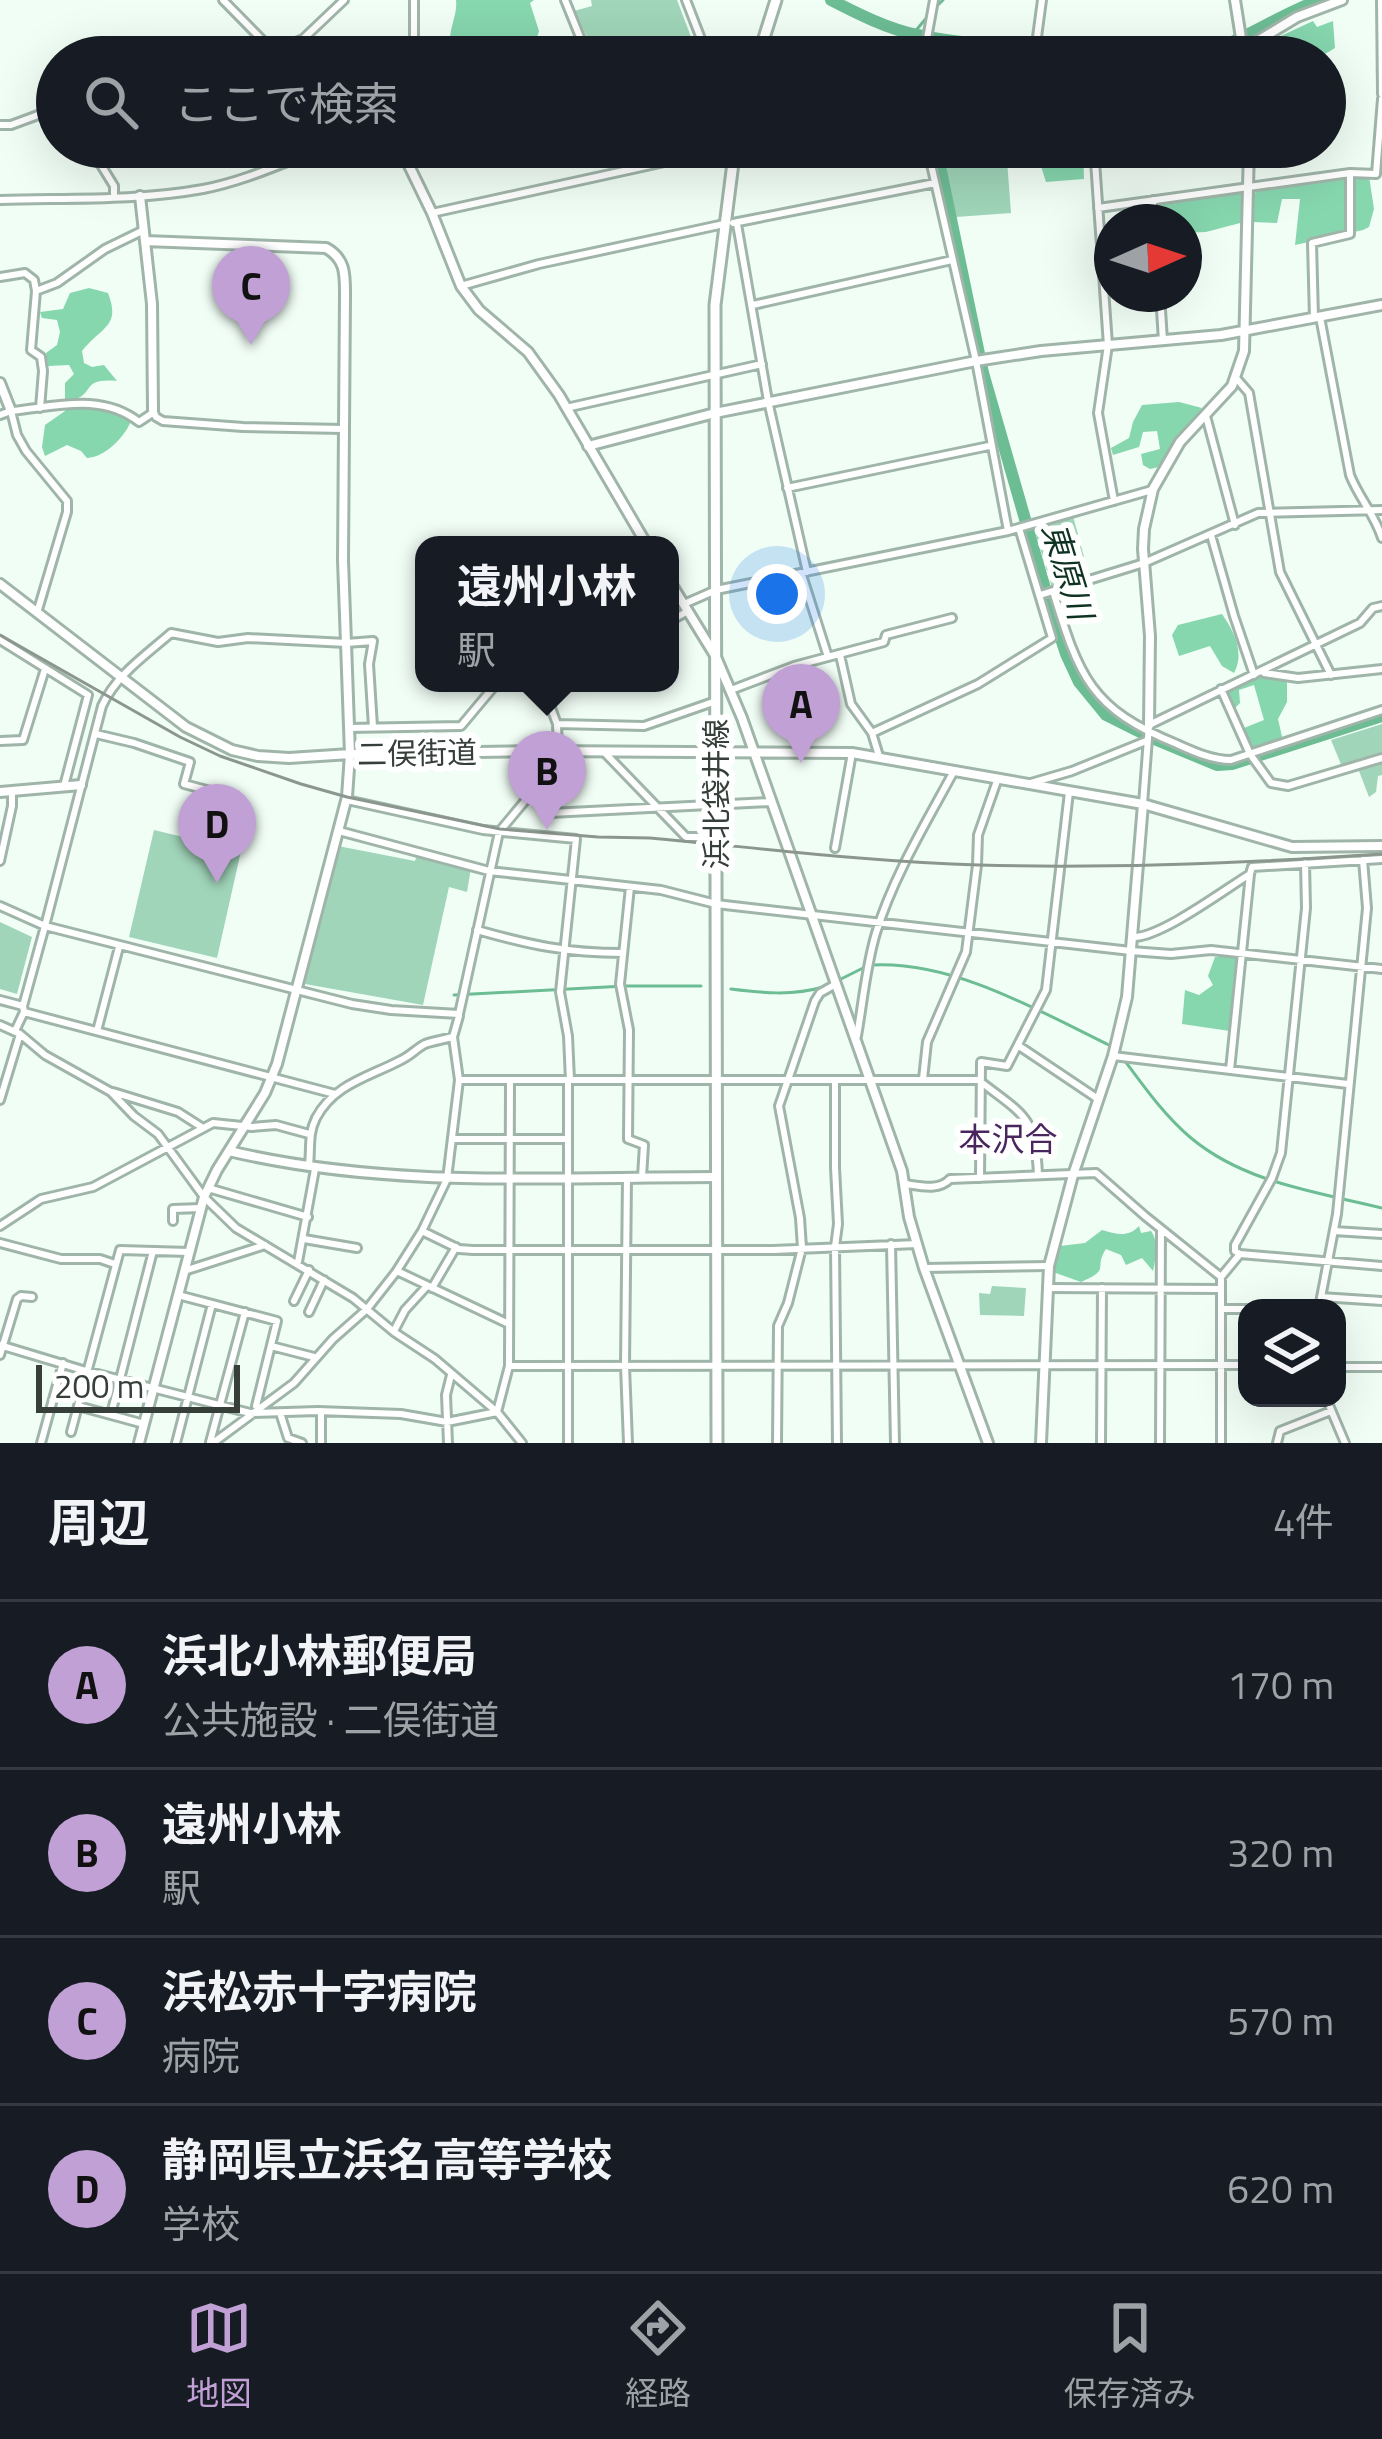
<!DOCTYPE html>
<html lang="ja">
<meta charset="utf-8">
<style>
body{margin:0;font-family:"Titillium Web","Noto Sans JP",sans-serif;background:#20242c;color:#f1f3f6}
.controls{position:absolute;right:36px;bottom:36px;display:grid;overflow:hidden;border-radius:24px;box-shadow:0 12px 48px #0002}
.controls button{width:108px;height:108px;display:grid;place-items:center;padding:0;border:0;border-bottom:3px solid #363941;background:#171b24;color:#f1f3f6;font:60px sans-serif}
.compass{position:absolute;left:1094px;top:204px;width:108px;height:108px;border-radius:50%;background:#171b24;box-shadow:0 12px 48px #0002;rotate:87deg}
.scale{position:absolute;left:36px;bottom:30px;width:204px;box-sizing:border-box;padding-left:12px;border:6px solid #373f3a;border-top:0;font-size:33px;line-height:42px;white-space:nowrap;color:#373f3a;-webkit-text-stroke:9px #fff;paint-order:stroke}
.you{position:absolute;left:777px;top:594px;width:42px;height:42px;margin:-30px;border:9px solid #fff;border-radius:50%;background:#1a73e8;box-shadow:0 0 0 18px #1a73e833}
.badge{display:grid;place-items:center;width:78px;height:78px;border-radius:50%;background:#c0a0d5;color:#111;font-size:39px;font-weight:700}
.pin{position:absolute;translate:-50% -99px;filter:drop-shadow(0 3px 6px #0008)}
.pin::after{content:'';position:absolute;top:63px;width:42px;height:36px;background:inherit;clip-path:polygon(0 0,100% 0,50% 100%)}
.popup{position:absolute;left:415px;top:536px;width:264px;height:156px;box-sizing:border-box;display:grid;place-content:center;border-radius:24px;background:#171b24;filter:drop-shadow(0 3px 9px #0005);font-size:39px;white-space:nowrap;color:#9ea1a6}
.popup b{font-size:45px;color:#f1f3f6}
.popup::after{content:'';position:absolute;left:50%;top:100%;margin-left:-24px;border:24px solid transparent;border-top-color:#171b24}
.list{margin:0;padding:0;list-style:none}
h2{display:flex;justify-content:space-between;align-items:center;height:156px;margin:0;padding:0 48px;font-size:51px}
h2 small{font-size:39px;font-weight:400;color:#9ea1a6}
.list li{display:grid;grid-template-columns:78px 1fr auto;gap:36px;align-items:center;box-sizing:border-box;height:168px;padding:0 48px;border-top:3px solid #363941}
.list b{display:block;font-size:45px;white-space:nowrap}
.list p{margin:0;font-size:39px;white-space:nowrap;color:#9ea1a6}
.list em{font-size:39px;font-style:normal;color:#9ea1a6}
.icon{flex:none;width:66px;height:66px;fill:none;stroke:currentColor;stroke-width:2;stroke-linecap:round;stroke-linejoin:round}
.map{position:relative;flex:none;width:1382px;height:1443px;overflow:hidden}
.search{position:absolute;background:#171b24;box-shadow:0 12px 48px #0002;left:36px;right:36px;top:36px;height:132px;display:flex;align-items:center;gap:30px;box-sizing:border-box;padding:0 42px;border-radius:66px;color:#9ea1a6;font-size:45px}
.sheet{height:828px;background:#171b24}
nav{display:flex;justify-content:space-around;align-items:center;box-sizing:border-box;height:168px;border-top:3px solid #363941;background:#171b24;font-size:33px;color:#9ea1a6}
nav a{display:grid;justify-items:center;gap:6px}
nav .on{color:#c0a0d5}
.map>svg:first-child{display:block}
</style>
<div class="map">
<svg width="1382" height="1443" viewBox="0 0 1382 1443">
<rect width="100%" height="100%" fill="#f1fef6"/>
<!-- green -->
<path fill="#a0d5b9" d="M591,0h86l16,42 -56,15h-25l-2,-4 -14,2 -22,-44 18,-5z
M942,147h64l5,66 -55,4z
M1073,516l17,63 -37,12 -20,-66z
M1382,724v51l-4,1 -2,16 -7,5 -10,-26 -14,3 -14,-34z
M154,830l87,21 -24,107 -88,-21z
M338,846l77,15 2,-7 54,14 -4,24 -18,-5 -26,118 -118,-21z
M0,922l32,15 -15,57 -17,-5z
M992,1286l34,2 -2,28 -44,-1 -1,-22 11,1z"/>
<!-- forest -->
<path fill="#86d6ae" d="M456,0h78l-4,3 9,28 -5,16 -38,10h-17l-7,-14 -21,3c-4,-15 7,-30 5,-46z
M1313,21l4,6 16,-6 2,27c-12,8 -22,13 -36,5 -14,4 -28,8 -40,-3l9,-8z
M1028,147h55l1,32 -38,3 -6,-19 -13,-2z
M1369,176l5,33 -5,18 -6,3 -68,15 5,-46h-18l-5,24 -25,-1 1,-29 45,-11z
M1245,191l-1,31 -38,10 -22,1v-11h-27v-19z
M89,288l19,5c13,34 -6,33 -26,58l2,12 8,4 12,-2 13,16c-36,-3 -21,11 -43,19v3c27,0 35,-3 58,15 -5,17 -26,39 -45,40l-6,-7 -14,-6 -22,11 -3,-9 3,-22 20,-14v-28l9,-9 -5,-9 -21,1 -2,-13 11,-8 3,-13 -3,-12 -15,-2 -2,-6 23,-3 7,-16z
M1179,402l23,6 -43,59 -9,2 -7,-4 -2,-11 19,-5 -3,-18 -14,1 -4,15 -26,8 -2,-7 18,-10 4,-16 9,-17z
M1222,614c12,17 23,39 12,59l-12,-7 -12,-20 -31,10 -7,-21 6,-10z
M1257,677l30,1v24l-9,17 5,22 -31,7 -8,-20 20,-8 -10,-35 -15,5 1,13 -6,6 -8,-17z
M1215,957h22l-7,74 -48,-7 3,-34 14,5 14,-10 -5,-9z
M1139,1226l2,7 10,-2c8,11 5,27 2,40l-11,-13 -16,7 -5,-10 -15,-6c-13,19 6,20 -25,33l-28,-10 7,-26 25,-3 17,-13c14,4 26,8 37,-4z"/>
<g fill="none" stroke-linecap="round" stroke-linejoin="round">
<!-- stream -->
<path stroke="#6cbc94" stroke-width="3" d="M939,4l4,-4
M913,34l15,-18
M873,965c81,-4 166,46 238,81
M841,979l22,-11
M731,989c31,4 62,7 92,-2
M454,995l171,-9h76
M1125,1061c20,27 40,55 66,77 54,45 126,54 191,70"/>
<!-- river -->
<path stroke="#6cbc94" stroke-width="12" d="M831,0c27,14 57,29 86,35 76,16 156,11 232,22
M1189,57c47,-10 86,-41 131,-57
M936,147l47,226 65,226 18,55 13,28 27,33 46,23 53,22 12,5 15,-1 150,-48"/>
<!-- minor casing -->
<g stroke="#a0b5a9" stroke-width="12">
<path id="minor" d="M223,0l56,57
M414,0v57
M565,0l23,57
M686,0l22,57
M1381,0l1,94
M904,42l3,15
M926,44l8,-44
M761,46l143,-4 72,8 59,2 7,-52
M273,51l30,-12 41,-39
M0,125h11l46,-17
M90,147l24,39v11
M927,147l49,214 32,170
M1094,147l14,198 -10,68 16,88
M0,200c67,-2 137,1 203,-11 42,-8 82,-27 123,-42
M1153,200l1,22
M1098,208l252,-35 26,1 6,-75
M432,213l301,-66
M733,223l202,-40
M737,224l31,177 39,171
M0,277l25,-4 9,7 2,11 -5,59 10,7 2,14 -3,37
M461,286l78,-22 185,-40
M36,291l21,-8 48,-34 39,-19
M1160,294l3,47
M753,305l199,-45
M1320,317l30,158c9,23 25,40 32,63
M1314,318l-2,-75 38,-9v-61
M1236,378l13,15 31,179 51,103
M566,408l196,-44
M153,410l3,7 7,4 80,6 100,2
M11,411l6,24 9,16 41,50v11l-30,101
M0,415l11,-4c43,-4 90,-19 128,11l15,-10
M1206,416l29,109
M787,488l202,-42
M1211,535l23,81 20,59
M802,575l26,82
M1053,591c26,85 37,118 124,153 18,8 35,16 54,16l151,-50
M1040,595l104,-32 114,-50 124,-3
M684,604l32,-14 292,-59 144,-41
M670,621l18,-10
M0,640l88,55 -24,91
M840,655l11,49 21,29 7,23
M1264,673l34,5 84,-9
M557,683l-10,14 10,27 1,27
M1221,689l29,65 21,29 17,3 94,-28
M731,690l63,-24 90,-24 2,-7 66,-17
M557,724l87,2 72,-25
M373,727l-4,-63 4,-23 -27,2 -98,-5 -30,4 -47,-9c-25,22 -55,42 -69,73l-57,220 307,78 39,6 68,4 40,-182 50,-60 3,-20
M349,728l112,-2 36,-43
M872,733l106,-49 74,-46 -33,-110
M96,734l38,9 56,19 -6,22 53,14
M0,741l23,-1 22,-71
M604,752l82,85h28
M549,775l-2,33 3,5 221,-11
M1031,783l41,-12 74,-30
M347,800l136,30 93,9 -16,153 8,44 2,44
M1143,804l6,-79 211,-102 13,-15 9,-2
M339,831l150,40 172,19 55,14 415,47 40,3 40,-4 171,19
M835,848l17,-95
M0,861l12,-55v-15
M1250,874l2,-7 130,-8
M630,887l-10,97 9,46 -1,109 16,6 -2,32
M0,906l45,20 -22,80 1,6 -9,19
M477,930c53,15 90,23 146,23
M1133,937c27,1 91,-47 117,-63l-20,196
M0,1000l23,6
M24,1012l311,82
M0,1025l20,9 25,21 66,37 23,24 24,18 46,63 32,31 117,70 41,34 41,27 62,53 25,31
M97,1031l22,-84
M857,1036c6,-34 9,-70 19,-103 17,-56 50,-110 78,-162
M1019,1046l79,53
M1113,1056l235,28
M923,1079l4,-37 39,-90 11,-87 1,-30 20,-57
M459,1080h521
M568,1080v363
M835,1080v88l3,56 -3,23 2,196
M981,1082c44,34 54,34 57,92
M113,1092l65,20 25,16
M0,1100l20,-66
M452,1139h116
M309,1165c2,-17 -1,-31 7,-47 18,-34 53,-41 85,-58 9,-4 16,-12 24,-16 9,-3 20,-5 28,-7
M627,1178l-2,188 3,77
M980,1178l1,-116 26,4 39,-76 23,-198
M905,1184c15,2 34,7 45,-5l146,-6 49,43 76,61
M208,1188l100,29
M173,1221v-12l28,-1
M0,1226l41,-27 52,-12 120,-64 39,4 24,-2 33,9
M422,1231l37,18 14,1h300l144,-6
M1334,1231l48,3
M304,1239l53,9
M0,1243l61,16h39l15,5
M891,1244l4,199
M1240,1254l-5,-3v-6l37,-67 9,-25 25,-245 -1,-45
M298,1262l17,-93
M924,1268l125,-2
M184,1271l81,-26
M397,1271l112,53
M432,1288l24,-41
M1047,1288l174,1
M178,1295l99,26 -21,85
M1321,1297l61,4
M294,1301l15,-31
M1319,1308l18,-94 30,-306 -4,-48
M1221,1309h26
M309,1312l15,-32
M394,1331l11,-21 22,-24
M0,1345l86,26 164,42 68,-2 83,3 46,8 50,-10 12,-46 1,-286
M271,1346l43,11
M0,1355l17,-56 4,-3 11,1
M509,1366l738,-1
M1337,1367h45
M1326,1398l19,45
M78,1406l66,18
M321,1413v30
M111,1414l42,-163
M281,1416l7,22 14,5
M71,1432l49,-182 69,2
M210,1442l35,-130
M41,1443l22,-80
M176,1443l36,-139
M213,1443l81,-60 39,-44 34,-30 29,-37 26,-41 25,-52 12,-99 -6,-43 6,-21
M448,1443l-2,-48 5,-20
M777,1443l1,-117 10,-23 14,-55 -2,-30 -21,-112 36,-105 5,-8 16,-9
M1101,1443l1,-155
M1160,1443l1,-213
M1221,1443v-166l19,-23 142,12
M1277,1443l3,-12 51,-20"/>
</g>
<!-- tertiary casing -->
<g stroke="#a0b5a9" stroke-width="14">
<path id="tertiary" d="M1235,0l9,57
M1035,52l61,5
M681,57l34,-8 46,-3
M1211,57l33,-8 53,-32 45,-17
M400,147l32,66 29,73 18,24 49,42 13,18 18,25 88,150
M140,196l12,108 1,106
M0,383l11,28
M588,446l127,-33 261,-52 65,-10 180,-16 161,-30
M670,582l46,75 26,61 160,453 7,46 15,51 64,175
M0,584l186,143 46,23 26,6 31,2 61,-4 190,-3 312,2 291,51 149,43 90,-1
M1149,725l1,-89 -7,-87 1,-20 9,-40 27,-47 52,-56 12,-35 5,-204
M0,792l81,-7
M229,1151c160,38 324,26 487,26
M139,1443l65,-246 13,-27 48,-77 12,-29 70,-267 3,-43 -7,-194 2,-264c0,-21 1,-37 -19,-48l-181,-7
M1041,1443l8,-177 24,-91 40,-119 14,-59 16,-193"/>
</g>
<!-- primary casing -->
<g stroke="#a0b5a9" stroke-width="15">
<path id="primary" d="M758,57l18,-57
M717,1443l-2,-1138 20,-158"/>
</g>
<!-- minor -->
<use href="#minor" stroke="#fff" stroke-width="6"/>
<!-- tertiary -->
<use href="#tertiary" stroke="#fff" stroke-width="8"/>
<!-- primary -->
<use href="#primary" stroke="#fff" stroke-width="9"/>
<!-- rail -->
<path stroke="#8b968f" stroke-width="3" d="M0,635l180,102 40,19 81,28 46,13 153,32 98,8 52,1c110,10 220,24 329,27 134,4 269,-2 403,-11"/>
</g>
<g text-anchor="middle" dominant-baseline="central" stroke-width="12" stroke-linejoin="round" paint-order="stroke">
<!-- street labels -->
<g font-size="30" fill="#373f3a" stroke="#fff">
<text transform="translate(417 753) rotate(-1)">二俣街道</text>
<text transform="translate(716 794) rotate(-90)">浜北袋井線</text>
</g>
<!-- water labels -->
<g font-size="33" font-style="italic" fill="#0f3323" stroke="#fff">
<text transform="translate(1068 571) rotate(73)">東原川</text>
</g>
<!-- neighbourhood labels -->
<g font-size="33" fill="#49265d" stroke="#fff">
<text x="1008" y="1139">本沢合</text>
</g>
</g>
</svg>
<div class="controls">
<button><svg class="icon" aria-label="layers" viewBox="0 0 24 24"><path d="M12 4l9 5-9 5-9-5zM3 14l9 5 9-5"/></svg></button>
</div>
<svg class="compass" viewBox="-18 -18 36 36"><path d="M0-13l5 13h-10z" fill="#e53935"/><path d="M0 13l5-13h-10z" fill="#9ea1a6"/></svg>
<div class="scale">200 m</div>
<div class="you"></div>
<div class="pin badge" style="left:801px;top:763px">A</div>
<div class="pin badge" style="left:547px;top:830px">B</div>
<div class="popup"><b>遠州小林</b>駅</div>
<div class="pin badge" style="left:251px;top:345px">C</div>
<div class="pin badge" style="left:217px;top:883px">D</div>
<div class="search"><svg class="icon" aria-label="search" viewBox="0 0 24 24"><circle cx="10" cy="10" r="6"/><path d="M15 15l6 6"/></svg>ここで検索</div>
</div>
<section class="sheet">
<h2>周辺<small>4件</small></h2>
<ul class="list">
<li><span class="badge">A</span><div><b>浜北小林郵便局</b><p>公共施設 · 二俣街道</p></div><em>170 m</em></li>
<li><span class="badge">B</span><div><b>遠州小林</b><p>駅</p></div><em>320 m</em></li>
<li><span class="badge">C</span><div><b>浜松赤十字病院</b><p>病院</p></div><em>570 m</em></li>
<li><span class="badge">D</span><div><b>静岡県立浜名高等学校</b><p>学校</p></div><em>620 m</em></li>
</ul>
</section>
<nav>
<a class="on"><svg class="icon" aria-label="map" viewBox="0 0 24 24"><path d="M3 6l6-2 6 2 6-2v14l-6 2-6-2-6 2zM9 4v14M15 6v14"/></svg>地図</a>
<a><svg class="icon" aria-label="directions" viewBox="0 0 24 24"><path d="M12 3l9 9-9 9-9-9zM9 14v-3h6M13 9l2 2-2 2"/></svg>経路</a>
<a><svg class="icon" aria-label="saved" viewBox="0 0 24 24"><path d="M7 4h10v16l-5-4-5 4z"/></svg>保存済み</a>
</nav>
